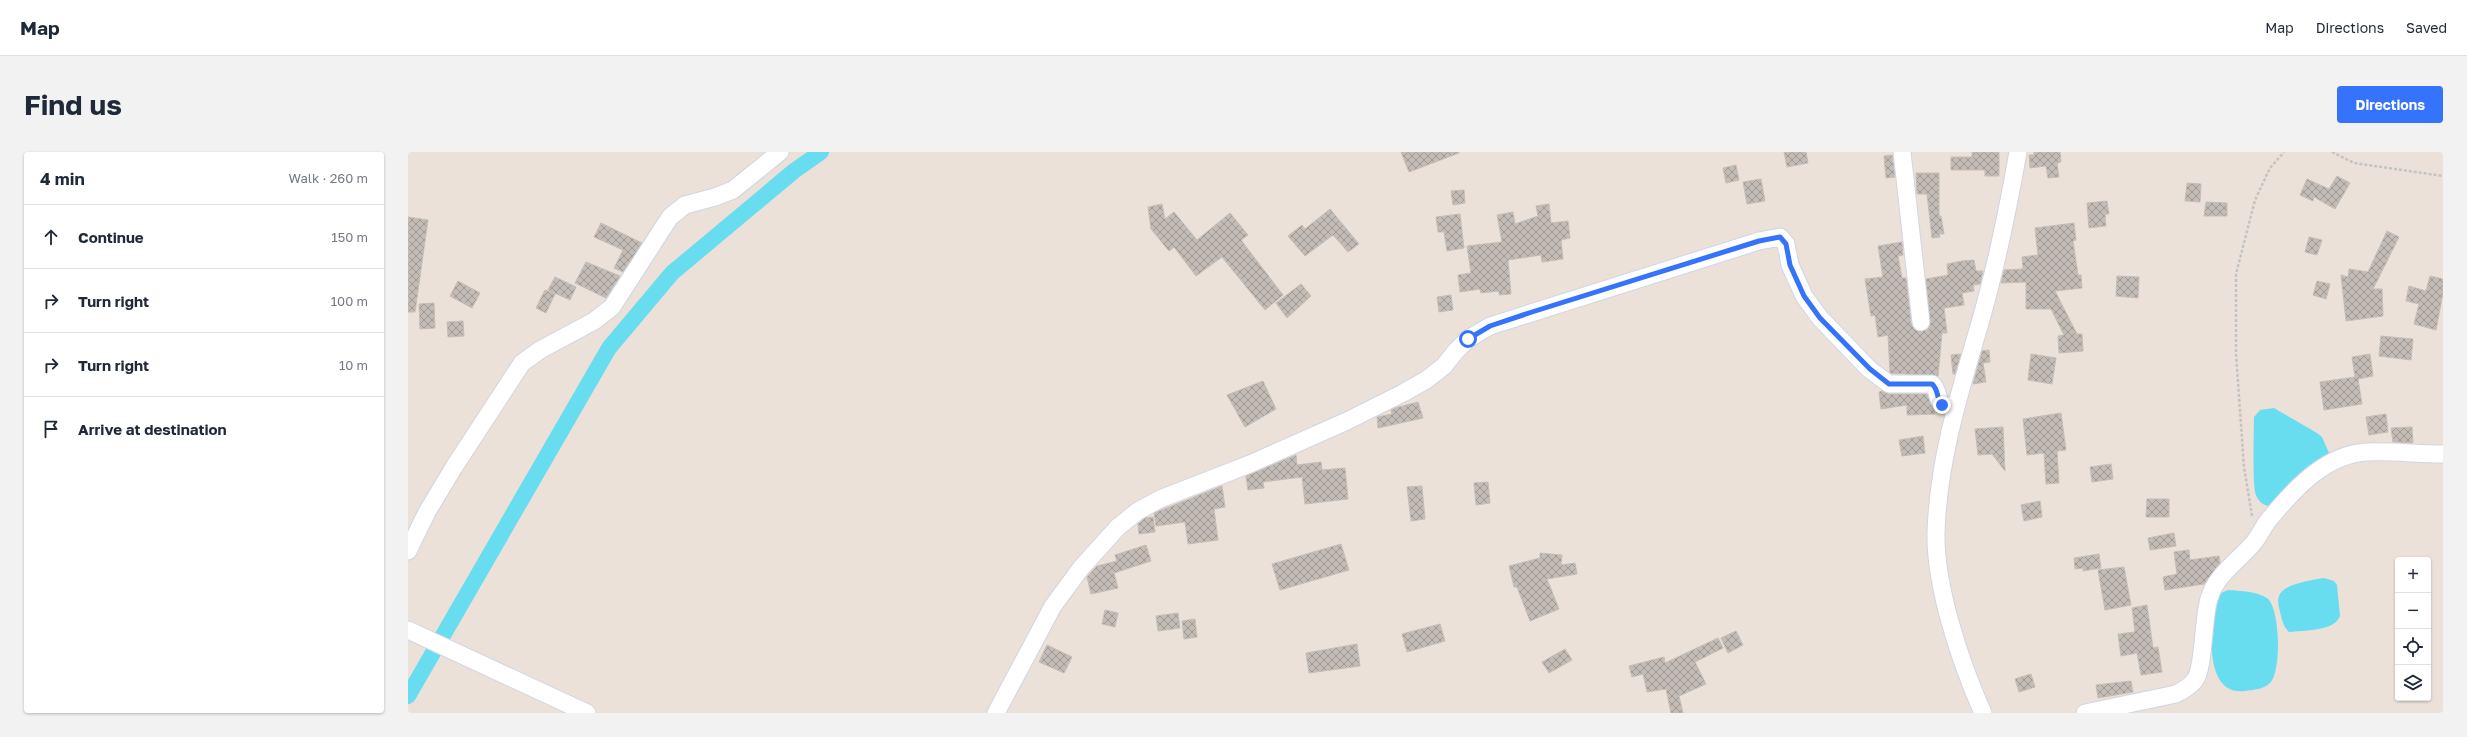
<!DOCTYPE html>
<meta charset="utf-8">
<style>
body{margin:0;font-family:"Golos Text",sans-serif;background:#f2f2f3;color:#1f2937}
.controls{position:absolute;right:12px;bottom:12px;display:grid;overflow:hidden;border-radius:4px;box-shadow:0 1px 3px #0004}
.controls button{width:36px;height:36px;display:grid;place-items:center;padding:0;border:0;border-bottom:1px solid #e0e1e3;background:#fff;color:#1f2937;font:20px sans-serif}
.stop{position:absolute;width:12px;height:12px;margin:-9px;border:3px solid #3573fc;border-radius:50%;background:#fff}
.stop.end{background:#3573fc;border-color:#fff;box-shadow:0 1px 4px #0008}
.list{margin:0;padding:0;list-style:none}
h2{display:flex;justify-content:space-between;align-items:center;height:52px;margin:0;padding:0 16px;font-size:17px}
h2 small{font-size:13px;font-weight:400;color:#747a83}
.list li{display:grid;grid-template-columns:26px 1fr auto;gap:12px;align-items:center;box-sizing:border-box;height:64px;padding:0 16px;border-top:1px solid #e0e1e3}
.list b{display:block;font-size:15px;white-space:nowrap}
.list em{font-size:13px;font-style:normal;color:#747a83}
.icon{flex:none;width:22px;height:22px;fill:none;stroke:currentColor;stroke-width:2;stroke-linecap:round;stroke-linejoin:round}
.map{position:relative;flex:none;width:2035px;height:561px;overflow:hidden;border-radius:4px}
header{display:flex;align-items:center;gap:24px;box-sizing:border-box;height:56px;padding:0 20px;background:#fff;border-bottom:1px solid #e0e1e3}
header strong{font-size:19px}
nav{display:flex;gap:22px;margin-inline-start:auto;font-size:14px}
.intro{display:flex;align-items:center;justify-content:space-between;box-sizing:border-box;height:96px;padding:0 24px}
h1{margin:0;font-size:28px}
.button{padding:10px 18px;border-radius:4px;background:#3573fc;color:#fff;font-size:14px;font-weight:700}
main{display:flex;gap:24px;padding:0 24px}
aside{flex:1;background:#fff;border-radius:4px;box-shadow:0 1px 3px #0004}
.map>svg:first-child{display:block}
</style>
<header>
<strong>Map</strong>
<nav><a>Map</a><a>Directions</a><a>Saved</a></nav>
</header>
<div class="intro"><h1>Find us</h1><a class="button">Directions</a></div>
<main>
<aside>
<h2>4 min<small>Walk · 260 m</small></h2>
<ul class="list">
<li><svg class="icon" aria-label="ahead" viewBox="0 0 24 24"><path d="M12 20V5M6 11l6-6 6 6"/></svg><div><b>Continue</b></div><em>150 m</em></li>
<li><svg class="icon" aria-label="right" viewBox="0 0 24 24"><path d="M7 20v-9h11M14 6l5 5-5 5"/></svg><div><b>Turn right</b></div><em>100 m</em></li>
<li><svg class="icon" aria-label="right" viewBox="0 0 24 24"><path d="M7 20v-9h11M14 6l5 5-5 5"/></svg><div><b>Turn right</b></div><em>10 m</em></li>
<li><svg class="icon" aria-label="arrive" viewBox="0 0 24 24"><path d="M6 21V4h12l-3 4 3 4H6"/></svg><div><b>Arrive at destination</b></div></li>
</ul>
</aside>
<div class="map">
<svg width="2035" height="561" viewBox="0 0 2035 561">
<defs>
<pattern id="building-cross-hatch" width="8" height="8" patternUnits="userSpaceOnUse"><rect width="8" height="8" fill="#c3bbb6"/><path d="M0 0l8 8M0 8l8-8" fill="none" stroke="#9e9894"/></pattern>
</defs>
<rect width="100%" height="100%" fill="#ebe1d9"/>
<!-- water -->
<path fill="#69ddf0" d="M1866,256l43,25 5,4 7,16 -60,53c-6,-1 -11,-5 -13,-11 -4,-8 -2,-65 -2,-78l6,-7z
M1916,426l10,3 3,4 3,31c-6,16 -37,14 -51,16 -6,-6 -7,-12 -9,-20 -1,-4 -3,-11 -1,-16 3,-12 34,-16 45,-18z
M1820,438c13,1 28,1 39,8 13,9 15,73 3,85 -6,6 -17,7 -25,8 -44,6 -34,-71 -28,-96z"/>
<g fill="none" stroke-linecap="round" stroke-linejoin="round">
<!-- canal -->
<path stroke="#69ddf0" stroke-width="16" d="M0,544l201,-348 63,-75 122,-102 27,-19"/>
</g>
<!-- building -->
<path fill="url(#building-cross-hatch)" stroke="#c6bdb3" d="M993,0h58v1l-50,19z
M1376,0h22l2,11 -21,4z
M1564,0h27v24h-14v-6h-34v-13h21z
M1626,0h26l1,10 -4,1 2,14 -11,1 -2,-12 -16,2 -1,-13h5z
M1484,3l3,22 -9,1 -2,-22z
M1328,13l3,15 -13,3 -3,-15z
M1508,21h23v43h2l3,18h-5l1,3 -8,1 -5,-44h-10z
M1929,24l13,7 -15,26 -21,-12 -1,4 -13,-6 7,-16 22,10z
M1353,27l4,22 -18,3 -4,-22z
M1779,31l14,1 -1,18 -15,-1z
M1056,38l1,13 -12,2 -2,-14z
M1699,49l2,13h-4l1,12 -17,2 -2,-25z
M1798,50l21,1v13h-23z
M754,52l3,15 9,-7 23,28 33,-27 18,22 -7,5 42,55 -18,15 -43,-53 -26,19 -22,-29 -5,4 -18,-22 -3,-22z
M1141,52l2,19 17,-2 2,17 -9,2 2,19 -21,3 -1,-7 -33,5 3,34 -12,1v-4l-18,2 -1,-4 -20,3 -2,-17 13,-2 -4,-27 35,-4 -5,-27 16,-3 2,12 23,-8 -2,-10z
M922,57l29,35 -11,8 -15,-17 -28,21 -17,-20 14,-11 3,4z
M1052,62l4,34 -17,3 -3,-19h-6l-2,-15z
M0,65l20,3 -13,92h-7z
M193,71l41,20 -19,29 -9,-4 9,-18 -29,-13z
M1666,71l2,17 -3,1 5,34h3l1,13 -27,3 22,43h5l1,17 -24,2 -1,-17 6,-1 -13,-26h-25v-27l-25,1 3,-13 19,-1 -1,-12 16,-2 -3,-27z
M1979,79l12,6 -26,52h9l1,27 -37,5 -5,-46 7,2 1,-8 19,3z
M1901,85l13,3 -5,15 -12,-3z
M1494,90l1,13 -5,1 4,22h4l5,45 6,8 10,-1 3,-4 -4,-47 22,-4 -1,-11 15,-3 12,-1 2,11h7l-3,13 -7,1 1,6 -12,2 2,12 -20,3 3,25h-5l-4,43 -48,-3 -2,-38 -10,2 -3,-22 -4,1 -6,-37 18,-2 -5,-31z
M178,110l34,14 -14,22 -31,-15z
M1709,124l22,1 -1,21 -22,-2z
M2022,124l13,3v14l-7,37 -22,-6 5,-20 -13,-3 3,-15 17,5z
M147,125l21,10 -6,13 -22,-10z
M50,129l22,12 -8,15 -22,-12z
M1909,129l13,3 -4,15 -13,-4z
M893,132l10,12 -24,22 -11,-15z
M137,138l10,4 -9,19 -10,-5z
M1043,143l2,15 -14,2 -2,-15z
M26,151l1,25 -15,1 -1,-25z
M55,169l1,15 -16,1 -1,-15z
M1973,184l32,3 -2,21 -32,-4z
M1581,198l1,12 -7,1 3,19 -13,2 9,-33z
M1553,202l-6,20h-2l-2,-19z
M1623,202l25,4 -4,26 -24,-4z
M1962,202l3,22 -15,3 4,25 -38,6 -4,-28 35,-5 -3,-20z
M855,229l13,28 -31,18 -18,-32z
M1474,239l7,3h38l8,20 -28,1v-10l-26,4 -2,-17z
M1010,250l5,16 -45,10 -1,-11 15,-3 -1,-4 4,-2z
M1653,261l5,37 -9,1 2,32 -13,1 -2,-31 -17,2 -4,-36z
M1978,262l2,18 -19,3 -3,-18z
M1595,275l2,44 -13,-17 -14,1 -3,-26z
M2004,275l1,16 -20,-1 -2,-14z
M1515,284l2,17 -23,3 -3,-16z
M888,303l1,10 24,-3 1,8 23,-2 3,31 -43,5 -3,-27 -39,5 1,6 -16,2 -2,-14z
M1703,312l2,15 -21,3 -2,-15z
M1080,330l2,21 -14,2 -2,-22z
M814,334l3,21 -11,2 4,31 -30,4 -3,-22 -29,4 -2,-13z
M1014,334l3,33 -14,2 -4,-34z
M1739,347h22v18h-23z
M1632,349l2,16 -18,4 -3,-16z
M745,365l2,15 -16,2 -1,-10 7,-6z
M1766,381l2,13 -26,4 -2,-12z
M933,392l8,26 -69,20 -8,-26z
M738,393l5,16 -37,12 4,15 -27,6 -4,-17 10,-11 20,-5 -2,-6z
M1781,398l1,10 29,-4 1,7 -16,21 -39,6 -2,-13 14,-3 -3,-22z
M1132,401l22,2 -1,10 14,-2 2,11 -30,5 12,30 -29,12 -13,-34h-3l-5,-21 31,-8z
M1691,402l2,14 -18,3v-3l-8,1 -1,-11z
M1716,415l7,38 -26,5 -7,-40z
M1739,453l6,43 5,-1 4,25 -21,3 -4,-22 -16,3 -3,-22 17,-2 -3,-24z
M697,458l13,3 -3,14 -13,-3z
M770,461l2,15 -22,3 -2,-15z
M787,467l2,18 -13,2 -2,-18z
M1032,472l5,17 -38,11 -5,-18z
M1328,479l7,14 -15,8 -7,-15z
M1310,486l5,10 -28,14 11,22 -27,12 4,17h-12l-5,-24 -19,3 -4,-18 -11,3 -3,-11 35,-9 1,6z
M949,492l3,22 -51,7 -3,-20z
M639,493l25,12 -8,16 -25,-11z
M1157,497l7,11 -23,13 -7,-11z
M1623,522l4,13 -16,5 -4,-13z
M1723,529l2,11 -35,6 -2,-13z"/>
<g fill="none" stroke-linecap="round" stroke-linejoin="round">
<!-- minor casing -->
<g stroke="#cfd5e2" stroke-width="19">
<path id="minor" d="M1494,0l19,170
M0,399l19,-39 27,-45 68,-104 18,-13 54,-29 18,-14 58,-90 15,-12 30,-8 18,-7 47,-38
M0,478l179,83
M588,561l57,-107 28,-38 37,-41 20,-16 22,-12 90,-35 97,-43 56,-28 23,-13 18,-14 11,-14 13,-13 22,-13 269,-85 21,-4 6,7 4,21 14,31 16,22 49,51 20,15h43c7,6 4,14 10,21l14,2
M1575,561c-22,-49 -48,-126 -47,-180 2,-72 24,-142 44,-210 16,-56 28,-114 38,-171
M1677,561l91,-19c8,-4 14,-8 19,-14 9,-12 8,-62 14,-81 7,-25 30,-38 46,-58 6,-8 10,-18 17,-25 24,-29 55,-62 95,-64 25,-1 51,2 76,2"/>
</g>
<!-- path -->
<path stroke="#c3c3c3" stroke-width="2.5" stroke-dasharray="3 2" stroke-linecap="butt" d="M1924,0l22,11 89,13
M1844,364l-8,-49 -8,-113v-80l19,-74 15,-32 14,-16"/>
<!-- minor -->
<use href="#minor" stroke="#fff" stroke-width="17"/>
</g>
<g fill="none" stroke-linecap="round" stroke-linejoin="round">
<!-- route -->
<path stroke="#3573fc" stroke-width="5" d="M1060,187l22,-13 42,-14 227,-71 21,-4 6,7 4,21 14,31 16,22 50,51 19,15h43c7,6 4,14 10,21"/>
</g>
</svg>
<div class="controls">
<button>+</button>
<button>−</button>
<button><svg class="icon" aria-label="locate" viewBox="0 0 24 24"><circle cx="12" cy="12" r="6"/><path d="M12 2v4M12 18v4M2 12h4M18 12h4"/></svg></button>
<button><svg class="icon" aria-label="layers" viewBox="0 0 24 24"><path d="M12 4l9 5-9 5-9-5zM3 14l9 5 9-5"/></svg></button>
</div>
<div class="stop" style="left:1060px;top:187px"></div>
<div class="stop end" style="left:1534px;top:253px"></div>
</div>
</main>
